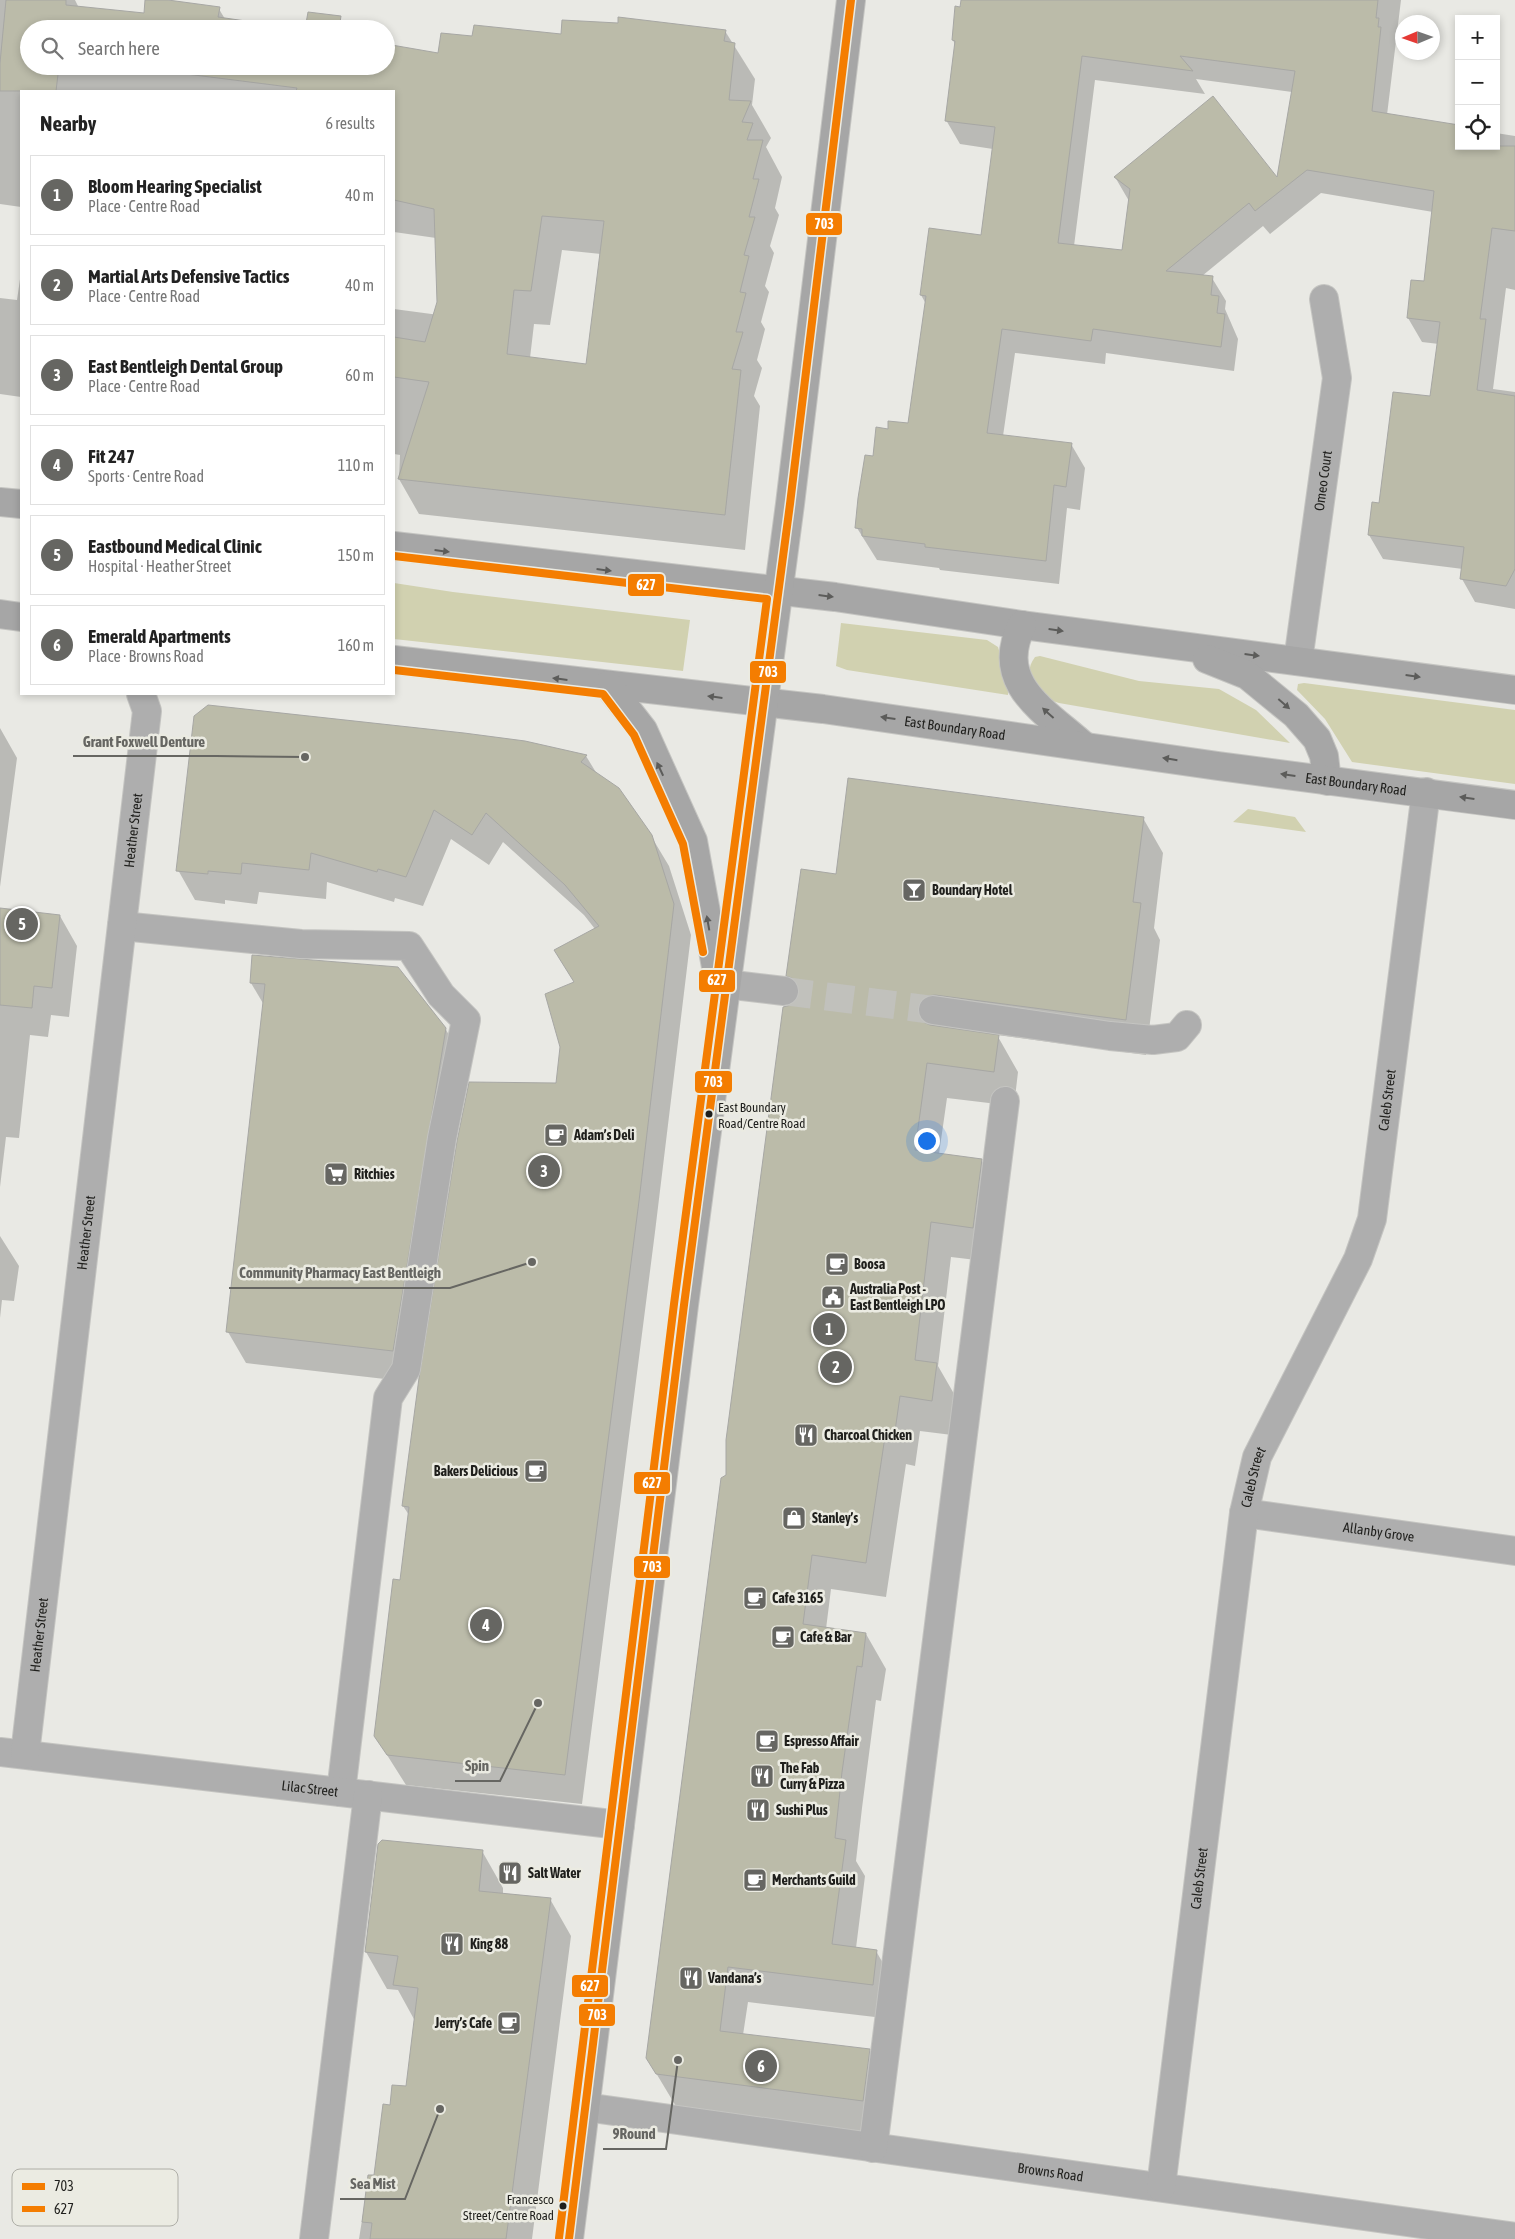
<!DOCTYPE html>
<meta charset="utf-8">
<style>
body{margin:0;font-family:"Asap Condensed",sans-serif;background:#f6f6f6;color:#222}
.controls{position:absolute;right:15px;top:15px;display:grid;overflow:hidden;border-radius:0px;box-shadow:0 2px 8px #0003}
.controls button{width:45px;height:45px;display:grid;place-items:center;padding:0;border:0;border-bottom:1px solid #e0e0e0;background:#fff;color:#222;font:25px sans-serif}
.compass{position:absolute;left:1395px;top:15px;width:45px;height:45px;border-radius:50%;background:#fff;box-shadow:0 2px 8px #0003;rotate:268deg}
.you{position:absolute;left:926px;top:1140px;width:18px;height:18px;margin:-12px;border:4px solid #fff;border-radius:50%;background:#1a73e8;box-shadow:0 0 0 8px #1a73e833}
.badge{display:grid;place-items:center;width:32px;height:32px;border-radius:50%;background:#666662;color:#fff;font-size:16px;font-weight:700}
.pin{position:absolute;translate:-50% -50%;border:2px solid #fff;box-shadow:0 1px 5px #0006}
.list{margin:0;padding:0;list-style:none}
h2{display:flex;justify-content:space-between;align-items:center;height:65px;margin:0;padding:0 20px;font-size:21px}
h2 small{font-size:16px;font-weight:400;color:#767676}
.list li{display:grid;grid-template-columns:32px 1fr auto;gap:15px;align-items:center;box-sizing:border-box;height:80px;margin:0 10px 10px;padding:0 10px;border:1px solid #e0e0e0;border-radius:0px}
.list b{display:block;font-size:19px;white-space:nowrap}
.list p{margin:0;font-size:16px;white-space:nowrap;color:#767676}
.list em{font-size:16px;font-style:normal;color:#767676}
.icon{flex:none;width:28px;height:28px;fill:none;stroke:currentColor;stroke-width:2;stroke-linecap:round;stroke-linejoin:round}
.map{position:relative;flex:none;width:1515px;height:2239px;overflow:hidden}
.search{position:absolute;background:#fff;box-shadow:0 2px 8px #0003;left:20px;top:20px;width:375px;height:55px;display:flex;align-items:center;gap:12px;box-sizing:border-box;padding:0 18px;border-radius:28px;color:#767676;font-size:19px}
.panel{position:absolute;background:#fff;box-shadow:0 2px 8px #0003;left:20px;top:90px;width:375px;height:605px;border-radius:0px}
.map>svg:first-child{display:block}
</style>
<div class="map">
<svg width="1515" height="2239" viewBox="0 0 1515 2239">
<rect width="100%" height="100%" fill="#e9e9e4"/>
<!-- green -->
<path fill="#d1d1b0" d="M394,583l59,9 237,28 -7,51 -289,-32z
M841,623l146,17 11,7 10,34v14l-161,-25 -11,-4z
M1040,656l99,25 80,8 37,21 34,33 -231,-40 -19,-6c-9,-15 -16,-25 -5,-40z
M1304,683l211,27v74l-163,-22 -27,-43 -28,-29 1,-6z
M1248,809l47,8 11,15 -73,-10z"/>
<!-- shadow -->
<path fill="#0003" fill-rule="evenodd" d="M0,0h75l4,8 66,7 2,-15h12l60,9 6,10 -196,10v37h357l54,-12 33,-16 252,-7 30,48 -3,26 19,33 -5,9 16,30 -7,31 4,7 -9,31 4,7 -9,33 4,6 -8,30 4,7 -8,31 5,8 -8,28 6,10 -15,144 -326,-36 -20,-35 1,-24 -6,-1v-145l45,6 -3,-77 -42,-6v-141h-373v116l-21,-3zM562,250l39,4 -14,111 -57,-7 4,-34 16,1z
M963,0h438l-14,115 72,31h37v-13l19,3v154l-9,-2 -13,101 22,3v217l-40,-7 -13,-23 1,-10 -80,-10 -14,-24 4,-32 7,1 52,-106 7,-54 -17,-2 -14,-24 4,-37 13,1 8,-70 -112,-19 -51,41 -7,-8 -61,50 10,2 14,23 -1,8 13,30 -4,32 -128,-18 -1,11 -90,-11 -12,83 68,8 14,24 -5,42 -13,-2 -8,76 -119,-14 -1,-2 -62,-8 -20,-32 17,-70 15,-28 20,-5 17,-121 -5,-9 61,-58 11,-88 -33,-5 -14,-24 9,-75 -2,-5zM1196,79l96,13 -14,88 -163,-3 14,24 -6,51 -49,-6 21,-166 110,14z
M340,18l6,11h-39z
M21,272v125l-21,-3v-96l17,2z
M0,728l17,30 -17,129z
M586,756l11,18 54,62 18,30 22,69 -36,297 -73,572 -176,-19 -31,-49 26,-155 8,-66 -6,-9 154,-422 18,-101 20,-54 -11,-14 -81,-73 -14,23 -38,-26 -28,67 -28,-8 -1,4 -67,-20 -1,17 -67,-7 -2,12 -32,-4v4l-30,-4 -17,-30z
M1143,818l20,35 -9,75 6,12 -14,115 -149,-20 21,37 -4,34 -67,-8 -8,56 42,6 20,35 -8,67 -42,-5 -13,109 19,33 -5,36 -32,-4 -5,35 -9,-2 -20,133 -55,-8 -5,40 40,5 20,35 -5,32 -5,-1 -14,108 -6,53 9,15 -9,72 20,3 20,35 -4,33 -144,-17 -5,33 126,16 20,35 -6,49 -206,-27 -30,-50 144,-1052 9,-10 -12,-21 49,-100z
M0,909l60,7 17,30 -8,71 -18,-2 -3,22 -18,-2 -11,103 -13,-1 -6,50z
M254,956l191,72 18,32 -52,322 -165,-19 -18,-31 36,-327 -13,-22z
M0,1236l19,30 -5,35 -12,-1 -2,18z
M482,1851l21,37v6l47,5 21,37 -39,303h-173l10,-63h6l16,-70 16,-19 8,-66 -17,-31 -11,-1 -21,-37z"/>
<!-- building -->
<path fill="#bbbba9" stroke="#a7a7a4" fill-rule="evenodd" d="M6,0h60v5l78,8 1,-13h23l52,7 -2,10 83,12h-272v37h30l-3,25h-56v-28z
M961,0h417l-2,18h3l-1,9h3l-9,84 87,14v21h56v85l-23,-3 -12,91h6l-9,71 38,6v173l-9,17 -46,-7 4,-32 -96,-12 4,-33 7,1 14,-111 37,4 10,-74 -33,-4 4,-38 13,1 10,-90 -127,-21 -52,41 -6,-8 -83,68 47,5 -2,19 8,1 -2,17 8,1 -4,33 -128,-18 -2,12 -89,-12 -15,104 85,10 -6,44 -12,-2 -8,76 -121,-14v-3l-63,-8v-7l-7,-1 3,-30 7,-43 8,1 3,-29 12,2v-8l20,2 18,-127 -6,-1 9,-67 52,7 14,-108 -50,-6 10,-80 -3,-1 3,-34 5,1zM1082,56l111,15 -13,-15 115,15 -18,106 -64,-81 -99,81 16,12 -8,61 -64,-7z
M308,12l33,4 -2,13h-34z
M618,17l108,13 -2,11 11,2 -6,57 22,1 -9,21 11,1 -6,17h16l-10,39h6l-10,38h6l-11,38 5,1 -9,36 6,1 -10,39h7l-11,37 9,1 -16,145 -327,-36 31,-97 -35,-5v-40l31,5 12,-40 -3,-93 -40,-9v-109h-98l1,-3 -174,-22h263v-22l52,9 3,-20 31,3 2,-11 87,9 1,-14 56,3zM542,216l62,5 -18,143 -79,-10 7,-64 17,1z
M208,705l256,28 61,8 62,14 -6,7 38,26 33,47 22,69 -35,297 -74,574 -178,-20 -13,-19 19,-157 7,1 9,-73 -7,-1 17,-128 38,-237 12,-59 87,1 4,-36 -15,-53 29,-12 -20,-32 45,-24 -34,-41 -79,-72 -14,22 -38,-25 -28,67 -28,-8 -1,3 -66,-19 -2,17 -67,-7 -1,11 -33,-3v3l-32,-3 18,-155z
M848,778l296,39 -11,85 8,1 -15,117 -191,-25 -8,1 -6,4 -3,7 1,9 4,6 7,3 69,10 -5,37 -67,-9 -12,87 67,9 -9,69 -42,-6 -16,138 22,3 -5,38 -32,-5 -5,35 -9,-1 -20,133 -54,-8 -9,69 63,9 -4,34 -5,-1 -15,106 -7,66 11,2 -14,104 45,6 -4,35 -145,-18 -8,64 150,18 -7,52 -207,-27 -10,-16 75,-580 5,-3v-35l57,-433 8,-2 5,-4 3,-8 -1,-9 -4,-5 -8,-3 15,-107 35,5z
M0,908l60,7 -8,73 -18,-2 -2,22 -32,-3z
M252,955l146,12 48,61 -53,323 -167,-19 39,-348 -15,-1z
M382,1840l101,10 -4,41 72,7 -45,341h-136l2,-16 -10,-1 6,-47h6l9,-71 7,1 2,-20 14,1 12,-98 -25,-3 5,-29 -33,-4 13,-108z"/>
<g fill="none" stroke-linecap="round" stroke-linejoin="round">
<!-- minor-tunnel -->
<path stroke="#c1c1bc" stroke-width="28" stroke-dasharray="28 14" stroke-linecap="butt" d="M784,991l149,19"/>
<!-- minor casing -->
<g stroke="#c4c4c1" stroke-width="30">
<g id="minor">
<path id="s1" d="M1298,661l39,-283 -13,-79"/>
<path d="M122,926l179,18 108,2 32,49 25,25 -24,118 -36,231 -18,29 -47,394"/>
<path d="M725,984l59,7"/>
<path d="M933,1010l177,26 43,4 24,-3 10,-12"/>
<path id="s2" d="M1244,1513l271,38"/>
<path id="s3" d="M0,1752l620,73"/>
<path id="s4" d="M25,1754l122,-1043 -6,-17"/>
<path id="s5" d="M585,2107l930,130"/>
<path d="M873,2148l132,-1047"/>
<path id="s6" d="M1161,2187l83,-674 13,-56 101,-198 14,-40 54,-427"/>
<path d="M314,2239l54,-444"/>
</g>
</g>
<!-- major casing -->
<g stroke="#c4c4c1" stroke-width="30">
<g id="major">
<path d="M0,502l21,2"/>
<path d="M394,546l441,51 187,28 493,65"/>
<path d="M0,614l21,3"/>
<path d="M1022,625c-29,59 23,86 62,121"/>
<path d="M1207,659l40,16 49,40 21,24 7,17 3,25"/>
<path id="s7" d="M394,660l429,49 395,57 297,39"/>
<path d="M608,685l35,45 50,111 25,137"/>
<path d="M569,2239l115,-934 106,-801 61,-504"/>
</g>
</g>
<!-- minor -->
<use href="#minor" stroke="#aeaeae" stroke-width="28"/>
<!-- major -->
<use href="#major" stroke="#a6a6a6" stroke-width="28"/>
<!-- bus-1 casing -->
<g stroke="#ebebe2" stroke-width="11">
<path id="bus-1" d="M569,2239l115,-934 106,-801 61,-504"/>
</g>
<!-- bus-2 casing -->
<g stroke="#ebebe2" stroke-width="11">
<path id="bus-2" d="M394,556l373,43 -93,705 -115,934
M394,670l209,24 31,41 49,109 20,108"/>
</g>
<!-- bus-1 -->
<use href="#bus-1" stroke="#f47d01" stroke-width="8"/>
<!-- bus-2 -->
<use href="#bus-2" stroke="#f47d01" stroke-width="8"/>
</g>
<!-- one-way arrows -->
<defs><path id="oneway-solid" d="M-6-.8H1V-3.2L6.5 0L1 3.2V.8H-6Z" transform="scale(1.25)"/></defs>
<g fill="#5c5c5a">
<use href="#oneway-solid" transform="translate(442 551) rotate(7)"/>
<use href="#oneway-solid" transform="translate(604 570) rotate(7)"/>
<use href="#oneway-solid" transform="translate(826 596) rotate(7)"/>
<use href="#oneway-solid" transform="translate(1056 630) rotate(8)"/>
<use href="#oneway-solid" transform="translate(1252 655) rotate(7)"/>
<use href="#oneway-solid" transform="translate(1413 676) rotate(8)"/>
<use href="#oneway-solid" transform="translate(560 679) rotate(-173)"/>
<use href="#oneway-solid" transform="translate(715 697) rotate(-173)"/>
<use href="#oneway-solid" transform="translate(1284 704) rotate(41)"/>
<use href="#oneway-solid" transform="translate(1048 713) rotate(-138)"/>
<use href="#oneway-solid" transform="translate(888 718) rotate(-172)"/>
<use href="#oneway-solid" transform="translate(1170 759) rotate(-171)"/>
<use href="#oneway-solid" transform="translate(660 769) rotate(-115)"/>
<use href="#oneway-solid" transform="translate(1288 775) rotate(-172)"/>
<use href="#oneway-solid" transform="translate(1467 798) rotate(-172)"/>
<use href="#oneway-solid" transform="translate(708 923) rotate(-100)"/>
</g>
<!-- icons -->
<defs>
<g id="bar-square" transform="scale(1.25)"><rect x="-9" y="-9" width="18" height="18" rx="4" fill="#666662" stroke="#ebebe2"/><path d="M-6-5H6L.8 .8V4.5H3.5V6h-7V4.5H-.8V.8Z" fill="#fff"/></g>
<g id="cafe-square" transform="scale(1.25)"><rect x="-9" y="-9" width="18" height="18" rx="4" fill="#666662" stroke="#ebebe2"/><path d="M-5.5-4.5H6V0H3Q3 3.5 0 3.5H-2.5Q-5.5 3.5-5.5 0ZM3-3.2v2h1.7v-2ZM-6 4.5H4V6H-6Z" fill="#fff"/></g>
<g id="supermarket-square" transform="scale(1.25)"><rect x="-9" y="-9" width="18" height="18" rx="4" fill="#666662" stroke="#ebebe2"/><path d="M-6-5.5h2.5l.6 2H6L4.5 2H-2.5L-4.4-4H-6ZM-1.5 3.2a1.3 1.3 0 1 0 .1 0ZM3 3.2a1.3 1.3 0 1 0 .1 0Z" fill="#fff"/></g>
<g id="civic-square" transform="scale(1.25)"><rect x="-9" y="-9" width="18" height="18" rx="4" fill="#666662" stroke="#ebebe2"/><path d="M-.6-6.5H3V-4.5H.6V-3L4-1V1h2V6H-6V1h2V-1L-.6-3ZM-1.2 2.5V6h2.4V2.5Z" fill="#fff"/></g>
<g id="restaurant-square" transform="scale(1.25)"><rect x="-9" y="-9" width="18" height="18" rx="4" fill="#666662" stroke="#ebebe2"/><path d="M-5-6h1v4h1v-4h1v4h1v-4h1v5L-1.5 .5V6h-2V.5L-5-1ZM5-6V6H3V1.5H1.5Q1.5-4 5-6Z" fill="#fff"/></g>
<g id="shop-square" transform="scale(1.25)"><rect x="-9" y="-9" width="18" height="18" rx="4" fill="#666662" stroke="#ebebe2"/><path d="M-5-2.5h2.3a2.7 3.5 0 0 1 5.4 0H5L5.5 6h-11ZM-1.5-2.5h3a1.5 2.3 0 0 0-3 0Z" fill="#fff"/></g>
</defs>
<g fill-rule="evenodd">
<use href="#bar-square" x="914" y="890"/>
<use href="#cafe-square" x="556" y="1135"/>
<use href="#supermarket-square" x="336" y="1174"/>
<use href="#cafe-square" x="837" y="1264"/>
<use href="#civic-square" x="833" y="1297"/>
<use href="#restaurant-square" x="806" y="1435"/>
<use href="#cafe-square" x="536" y="1471"/>
<use href="#shop-square" x="794" y="1518"/>
<use href="#cafe-square" x="755" y="1598"/>
<use href="#cafe-square" x="783" y="1637"/>
<use href="#cafe-square" x="767" y="1741"/>
<use href="#restaurant-square" x="762" y="1776"/>
<use href="#restaurant-square" x="758" y="1810"/>
<use href="#restaurant-square" x="510" y="1873"/>
<use href="#cafe-square" x="755" y="1880"/>
<use href="#restaurant-square" x="452" y="1944"/>
<use href="#restaurant-square" x="691" y="1978"/>
<use href="#cafe-square" x="509" y="2023"/>
</g>
<!-- markers -->
<g fill="#1f1f1c" stroke="#ebebe2" stroke-width="2">
<circle cx="709" cy="1114" r="4.5"/>
<circle cx="563" cy="2206" r="4.5"/>
</g>
<g text-anchor="middle" dominant-baseline="central" stroke-width="5" stroke-linejoin="round" paint-order="stroke">
<!-- bus labels -->
<g font-size="13" fill="#1f1f1c" stroke="#ebebe2" text-anchor="start">
<text x="718" y="1107">East Boundary<tspan x="718" dy="16">Road/Centre Road</tspan></text>
<text x="554" y="2199" text-anchor="end">Francesco<tspan x="554" dy="16">Street/Centre Road</tspan></text>
</g>
<!-- street labels -->
<g font-size="14" fill="#1f1f1c" stroke="#ebebe2">
<text stroke="none"><textPath href="#s1" startOffset="182">Omeo Court</textPath></text>
<text stroke="none"><textPath href="#s7" startOffset="565">East Boundary Road</textPath></text>
<text stroke="none"><textPath href="#s7" startOffset="970">East Boundary Road</textPath></text>
<text stroke="none"><textPath href="#s4" startOffset="930">Heather Street</textPath></text>
<text stroke="none"><textPath href="#s6" startOffset="1121">Caleb Street</textPath></text>
<text stroke="none"><textPath href="#s4" startOffset="525">Heather Street</textPath></text>
<text stroke="none"><textPath href="#s6" startOffset="716">Caleb Street</textPath></text>
<text stroke="none"><textPath href="#s2" startOffset="136">Allanby Grove</textPath></text>
<text stroke="none"><textPath href="#s4" startOffset="120">Heather Street</textPath></text>
<text stroke="none"><textPath href="#s3" startOffset="312">Lilac Street</textPath></text>
<text stroke="none"><textPath href="#s6" startOffset="311">Caleb Street</textPath></text>
<text stroke="none"><textPath href="#s5" startOffset="470">Browns Road</textPath></text>
</g>
<!-- poi labels -->
<g font-size="14" font-weight="bold" fill="#1f1f1c" stroke="#ebebe2" text-anchor="start">
<text x="932" y="890">Boundary Hotel</text>
<text x="574" y="1135">Adam’s Deli</text>
<text x="354" y="1174">Ritchies</text>
<text x="854" y="1264">Boosa</text>
<text x="850" y="1289">Australia Post -<tspan x="850" dy="16">East Bentleigh LPO</tspan></text>
<text x="824" y="1435">Charcoal Chicken</text>
<text x="518" y="1471" text-anchor="end">Bakers Delicious</text>
<text x="812" y="1518">Stanley’s</text>
<text x="772" y="1598">Cafe 3165</text>
<text x="800" y="1637">Cafe &amp; Bar</text>
<text x="784" y="1741">Espresso Affair</text>
<text x="780" y="1768">The Fab<tspan x="780" dy="16">Curry &amp; Pizza</tspan></text>
<text x="776" y="1810">Sushi Plus</text>
<text x="528" y="1873">Salt Water</text>
<text x="772" y="1880">Merchants Guild</text>
<text x="470" y="1944">King 88</text>
<text x="708" y="1978">Vandana’s</text>
<text x="492" y="2023" text-anchor="end">Jerry’s Cafe</text>
</g>
</g>
<!-- legend -->
<rect x="12" y="2169" width="166" height="57" rx="8" fill="#ebebe2" stroke="#aeaea7" stroke-width="1"/>
<rect x="22" y="2183" width="23" height="7" fill="#f47d01"/>
<rect x="22" y="2206" width="23" height="6" fill="#f47d01"/>
<g font-size="14" fill="#1f1f1c">
<text x="54" y="2191">703</text>
<text x="54" y="2214">627</text>
</g>
<!-- callouts -->
<path fill="none" stroke="#666662" stroke-width="2" d="M305 757L216 756H73M532 1262L450 1288H229M538 1703L500 1781H455M678 2060L666 2149H603M440 2109L405 2199H340"/>
<g fill="#666662" stroke="#ebebe2" stroke-width="2">
<circle cx="305" cy="757" r="5"/>
<circle cx="532" cy="1262" r="5"/>
<circle cx="538" cy="1703" r="5"/>
<circle cx="678" cy="2060" r="5"/>
<circle cx="440" cy="2109" r="5"/>
</g>
<g font-size="15" text-anchor="middle" font-weight="bold" fill="#666662" stroke="#ebebe2" stroke-width="5" stroke-linejoin="round" paint-order="stroke">
<text x="144" y="747">Grant Foxwell Denture</text>
<text x="340" y="1278">Community Pharmacy East Bentleigh</text>
<text x="477" y="1771">Spin</text>
<text x="634" y="2139">9Round</text>
<text x="373" y="2189">Sea Mist</text>
</g>
<g stroke="#ebebe2" stroke-width="2">
<rect x="805" y="212" width="38" height="24" rx="5" fill="#f47d01"/>
<rect x="627" y="573" width="38" height="24" rx="5" fill="#f47d01"/>
<rect x="749" y="660" width="38" height="24" rx="5" fill="#f47d01"/>
<rect x="698" y="969" width="38" height="24" rx="5" fill="#f47d01"/>
<rect x="694" y="1070" width="39" height="24" rx="5" fill="#f47d01"/>
<rect x="633" y="1471" width="38" height="24" rx="5" fill="#f47d01"/>
<rect x="633" y="1555" width="38" height="24" rx="5" fill="#f47d01"/>
<rect x="571" y="1974" width="38" height="24" rx="5" fill="#f47d01"/>
<rect x="578" y="2003" width="38" height="24" rx="5" fill="#f47d01"/>
</g>
<g font-size="14" text-anchor="middle" font-weight="bold" fill="#fff">
<text x="824" y="229">703</text>
<text x="646" y="590">627</text>
<text x="768" y="677">703</text>
<text x="717" y="985">627</text>
<text x="713" y="1087">703</text>
<text x="652" y="1488">627</text>
<text x="652" y="1572">703</text>
<text x="590" y="1991">627</text>
<text x="597" y="2020">703</text>
</g>
</svg>
<div class="controls">
<button>+</button>
<button>−</button>
<button><svg class="icon" aria-label="locate" viewBox="0 0 24 24"><circle cx="12" cy="12" r="6"/><path d="M12 2v4M12 18v4M2 12h4M18 12h4"/></svg></button>
</div>
<svg class="compass" viewBox="-18 -18 36 36"><path d="M0-13l5 13h-10z" fill="#e53935"/><path d="M0 13l5-13h-10z" fill="#767676"/></svg>
<div class="you"></div>
<div class="pin badge" style="left:829px;top:1329px">1</div>
<div class="pin badge" style="left:836px;top:1367px">2</div>
<div class="pin badge" style="left:544px;top:1171px">3</div>
<div class="pin badge" style="left:486px;top:1625px">4</div>
<div class="pin badge" style="left:22px;top:924px">5</div>
<div class="pin badge" style="left:761px;top:2066px">6</div>
<div class="search"><svg class="icon" aria-label="search" viewBox="0 0 24 24"><circle cx="10" cy="10" r="6"/><path d="M15 15l6 6"/></svg>Search here</div>
<section class="panel">
<h2>Nearby<small>6 results</small></h2>
<ul class="list">
<li><span class="badge">1</span><div><b>Bloom Hearing Specialist</b><p>Place · Centre Road</p></div><em>40 m</em></li>
<li><span class="badge">2</span><div><b>Martial Arts Defensive Tactics</b><p>Place · Centre Road</p></div><em>40 m</em></li>
<li><span class="badge">3</span><div><b>East Bentleigh Dental Group</b><p>Place · Centre Road</p></div><em>60 m</em></li>
<li><span class="badge">4</span><div><b>Fit 247</b><p>Sports · Centre Road</p></div><em>110 m</em></li>
<li><span class="badge">5</span><div><b>Eastbound Medical Clinic</b><p>Hospital · Heather Street</p></div><em>150 m</em></li>
<li><span class="badge">6</span><div><b>Emerald Apartments</b><p>Place · Browns Road</p></div><em>160 m</em></li>
</ul>
</section>
</div>
